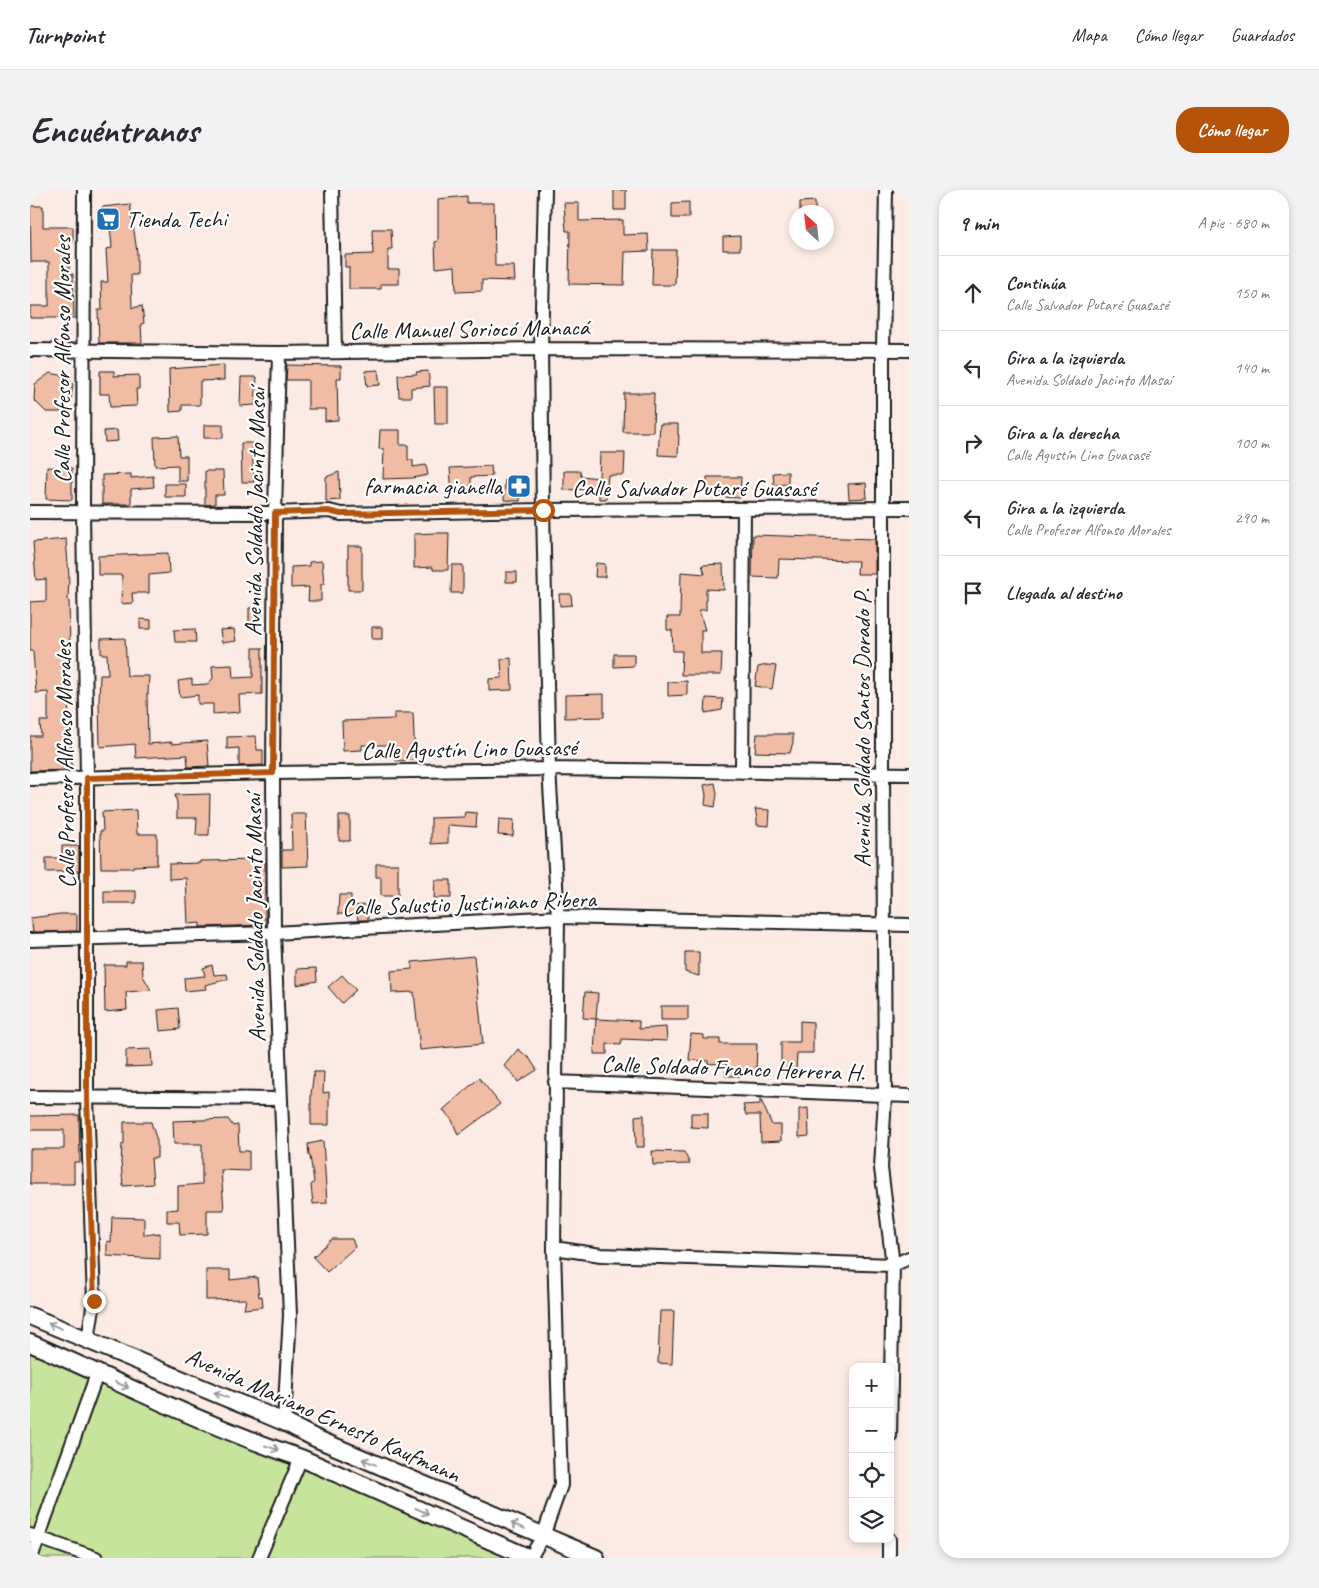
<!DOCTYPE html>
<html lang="es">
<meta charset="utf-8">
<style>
body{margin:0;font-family:Caveat,sans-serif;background:#f2f2f3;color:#2b2b33}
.controls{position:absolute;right:15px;bottom:15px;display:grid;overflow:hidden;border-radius:10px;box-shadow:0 2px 8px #0003}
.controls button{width:45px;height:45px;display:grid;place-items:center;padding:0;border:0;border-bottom:1px solid #e1e1e2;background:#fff;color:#2b2b33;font:25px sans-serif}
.compass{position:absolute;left:759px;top:15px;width:45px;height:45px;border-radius:50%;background:#fff;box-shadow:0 2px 8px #0003;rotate:333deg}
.stop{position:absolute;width:15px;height:15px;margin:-11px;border:4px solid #b45309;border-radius:50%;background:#fff}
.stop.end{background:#b45309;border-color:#fff;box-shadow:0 1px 5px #0008}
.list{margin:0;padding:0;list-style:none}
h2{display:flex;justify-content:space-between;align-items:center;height:65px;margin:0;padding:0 20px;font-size:21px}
h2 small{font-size:16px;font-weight:400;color:#7c7c81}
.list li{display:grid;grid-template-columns:32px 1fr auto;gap:15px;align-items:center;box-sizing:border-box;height:75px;padding:0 20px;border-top:1px solid #e1e1e2}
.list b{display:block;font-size:19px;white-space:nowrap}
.list p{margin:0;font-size:16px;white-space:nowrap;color:#7c7c81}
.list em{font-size:16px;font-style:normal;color:#7c7c81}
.icon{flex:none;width:28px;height:28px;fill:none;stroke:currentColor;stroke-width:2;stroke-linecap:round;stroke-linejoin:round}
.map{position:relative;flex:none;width:879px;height:1368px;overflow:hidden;border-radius:20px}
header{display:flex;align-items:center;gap:30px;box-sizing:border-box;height:70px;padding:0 25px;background:#fff;border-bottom:1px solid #e1e1e2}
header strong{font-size:24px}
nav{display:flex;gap:28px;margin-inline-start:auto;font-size:18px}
.intro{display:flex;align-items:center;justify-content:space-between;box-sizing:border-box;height:120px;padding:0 30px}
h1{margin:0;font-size:35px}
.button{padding:12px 22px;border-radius:20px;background:#b45309;color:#fff;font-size:18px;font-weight:700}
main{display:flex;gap:30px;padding:0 30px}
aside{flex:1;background:#fff;border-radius:20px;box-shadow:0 2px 8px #0003}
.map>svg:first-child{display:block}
</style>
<header>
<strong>Turnpoint</strong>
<nav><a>Mapa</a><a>Cómo llegar</a><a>Guardados</a></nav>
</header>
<div class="intro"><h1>Encuéntranos</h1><a class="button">Cómo llegar</a></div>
<main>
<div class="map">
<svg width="879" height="1368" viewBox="0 0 879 1368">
<rect width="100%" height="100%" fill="#fbebe4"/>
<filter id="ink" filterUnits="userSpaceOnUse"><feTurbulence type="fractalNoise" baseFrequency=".02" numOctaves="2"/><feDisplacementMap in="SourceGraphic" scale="10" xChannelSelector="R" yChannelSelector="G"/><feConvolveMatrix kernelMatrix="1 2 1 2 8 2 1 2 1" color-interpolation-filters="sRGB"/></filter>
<g filter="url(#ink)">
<!-- green -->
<path fill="#c6e49b" stroke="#71805c" d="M0,1153l485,215h-485z"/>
<!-- building -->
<path fill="#f1bca4" stroke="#1c1c1c" d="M584,0h12v20h-12z
M437,6v7h27l1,63h19l1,15 -33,-1v11l-26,1 -1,-26 -19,2 -1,-26 3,-1v-42z
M785,11v11h-15v-10z
M659,12v16h-17v-15z
M534,13h15v18l44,-1v15l25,-1 1,17 -24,1 -1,33 -55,-1 1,-53h-4z
M100,14l7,48v23h-6l1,33 10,-2 2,17 -3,1 1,19h-43l-1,-33h4l-1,-28h7l-2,-33 6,-1 -2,-23 -5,1 -3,-19z
M0,16h13v21h30v15h-4v32h4l1,44h-44v-12h19v-44h-18z
M342,39h19l1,20h-4v20h11v15h-18v5h-32v-22h-4v-12l28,-1z
M710,46v14h-17v-13z
M623,60h23l-1,35h-23z
M194,175v15l-24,1v24h-18v6l-12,1 -1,-43z
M257,175l54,1v12h-4l1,42 -13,1v-12h-17v-29h-22z
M348,180l2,15 -13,1 -2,-15z
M70,181h14v5l25,-1v14h-3l1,17 -27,1 -1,-13h-9z
M398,181l2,15 -19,2v9h-12l-1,-22 19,-1 -1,-2z
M20,183l15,3 8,8 -2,15 -11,13h-14l-12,-12 1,-16z
M211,187h16l-2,28 -15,1z
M404,197h14v37h-13z
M594,203h30l-1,39h-30z
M630,234h18v11h1l-1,21 -20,-1z
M174,235h19v13h-19z
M87,240l1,11 -13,1 -1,-11z
M350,240h20v15h8v15h5v7l13,-2 2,10 -15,3 -30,1 1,-30h-5z
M148,246l1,20h8v25h-9v-16l-23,1 -1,-29z
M211,253h11l2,39h-12z
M570,263h25l-1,22h-16l-2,24h-7v-5l-6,-1v-4l-29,1v-19h16l1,5 18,2z
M461,276l1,10 -21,1v17l-19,1 -2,-27z
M17,277l25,1v32l-26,-1z
M175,281h18l1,24h-9v9l-10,1z
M309,282l1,28 -14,1v-24z
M758,282v12l-14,1 -1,-12z
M101,284v4l22,-2 1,11 -23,2v15h-29v-29z
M677,287h34l-1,21 -19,-1v-5h-14z
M475,290l16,1 -1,20 -16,-1z
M836,293l1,15 -18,1 -1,-15z
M135,294h21v13h-21z
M403,343h16l-1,37h-15v-3l-19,1v-34z
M723,345l122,4v35h-18l1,-13 -79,-2 -1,19 -26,-1z
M36,349l3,37 -1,25h1l1,49h-5l4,69h1l2,51 -42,1v-35h11l-1,-15h8v-29l-12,1 -3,-42h-3v-49l16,-1v-22l-10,1 -3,-38z
M318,356h14v44h-14z
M138,363l1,20 -20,2v18h-17l1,10 -12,1 1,-29h-24v-19z
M292,371l2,23h-3v17h-13l1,-14 -18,1v-21l18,-1v-4z
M566,373l9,1v13h-10z
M693,374l1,26 -18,-1v21h-7l6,20h-4v23h21l-1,22h-40l1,-24h-9l-1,-21h-5v-13h13l1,-45 24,2 -3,-9z
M422,375h11v28h-12z
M476,382h11v10h-11z
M529,404h12l1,11 -12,1z
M219,418h11v16l-11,1z
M110,429l11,1v9h-11z
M342,437h10v12h-10z
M165,439l1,13h-21l-1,-12z
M204,439l2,12 -14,2 -2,-13z
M95,448l2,38h22l-1,18h-1l1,50 24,-2v2l35,-3 2,25 -21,1 -1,-12 -51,3 -1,-14 -35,3 -1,-46 1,-26h8l-1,-21h-6v-15z
M223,458h9v46l-23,1 1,17 -27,2v-10h-15v-9l-18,2 -2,-16 14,-2v6l16,-1 5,-6 -1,-12 20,-1 1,13 20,-1z
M584,464h20v12l-20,1z
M481,468l1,32 -23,1v-12l13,-1 -1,-19z
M737,475l9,1 -4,23 -17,-3 3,-19z
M657,491v14l-19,1v-14z
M574,504v23l-39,1v-23z
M676,508l17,1 -1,11 -17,3z
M364,523h19l2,47 -19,1 -1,-16h-33v5l-19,1 -1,-30 52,-2z
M727,544h36v8l-3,11 -35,-1z
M226,546l1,14h6v15l-24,1v-18l-12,1v-12z
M685,593l2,11 -2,13 -10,-2 1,-10 -2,-10z
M180,604l-1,41h-13l1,-17h-20v-15l-2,-8z
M725,619l15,1 -1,16 -12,-1v-7z
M106,620l1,24h20v31l-24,1v2h-32l-1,-37h3l-1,-19z
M435,622l12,1 -1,14 -28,-2v18l-17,1v-26l33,-1z
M261,624h15l2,52 -26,1v-17h10z
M309,626h11v25h-11z
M469,629l15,1 -1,16 -15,-1z
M32,656h17v25l-33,1v-14h16z
M235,670v65l-65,2v-4l-12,1 -2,-46 -17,1v-15l31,-1v-2z
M346,674h22v32h-17v-19h-5z
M405,690h16v18h-17z
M74,701h32v12h-32z
M309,705h12v11l16,-1 1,15h-10l-1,-6h-19z
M30,724h17v17l-44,1 -2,-14z
M655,762h14v24l-14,-4z
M444,766l9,88 -63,6 -6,-58 -22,1 -1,-22 21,-2v-7z
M96,771h16l1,15 8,14 -25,2 1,18 -22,2 -1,-47h22z
M182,775l2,10 13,-1 1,5 -23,6 1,4 -21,2 -1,-13 21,-2 -2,-8z
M286,778l1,13 -20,4v-16z
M312,785l14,15 -14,13 -14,-16z
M555,802l13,1 -2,26 -13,-1z
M631,816h27v14h-27z
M148,818l2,21 -20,2 -2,-21z
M566,829l43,2v8l27,-2 1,14 -45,-2 -1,6 -14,-1v10h-13z
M770,831l13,1v31h-16l-1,19h-15v-30h19z
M661,844l13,1v4h16v5h37l-1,28 -15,-1v5h-16l1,-13 -18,1v-3l-19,-1z
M121,859l1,17 -26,1v-17z
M488,859l12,10 7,11 -19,12 -5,-8 -9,-8z
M284,882h10l-1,21 6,-1v33h-18v-31z
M449,888l21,26 -42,31 -6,-15 -9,-10z
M730,908l12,27h9v16l-20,1 -1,-27h-14l-3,-10 17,-1z
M778,918l1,28 -10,1v-28z
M661,923h17v15l-17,-1z
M49,925l1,47h-6v22h-44v-35h34v-19h-34v-14z
M614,925v32h-8l-1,-31z
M198,929l5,7 5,-1 1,26h10v20l-28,-1 3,40h-17v24l-27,1 -1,-13h-12v-12l11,-1v-23l24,-2v-40h-28l-1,-23z
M94,932h27l6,19v17h-6l2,26 -30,2 -2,-24 1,-18h2z
M293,951l4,62 -14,1 -2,-19 3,-3 -4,-26h-1l-1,-12z
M622,961l32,1 6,12 -37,1z
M82,1027l32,1v17l16,-2v26l-53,-3v-15l4,1z
M302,1049h20l3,8 -28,25 -14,-15z
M176,1080h24v10l27,-3 2,20 3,-1 1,11 -19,2 2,-10 -40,1z
M630,1121h14l-2,53 -14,-1z"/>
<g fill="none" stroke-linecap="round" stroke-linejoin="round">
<!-- minor casing -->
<g stroke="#1c1c1c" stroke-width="16">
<path id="minor" d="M54,0l-1,323 4,265v320l7,203 -6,39
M302,0l3,162
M856,0l-3,160v424l2,322 -4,72 12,97 -3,171
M0,160l249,3 262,-4 368,1
M249,163l-4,160 -2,260 1,160 16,382 -6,107
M0,322l245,1 54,-2 12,3 202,-4 366,-2
M712,582l2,-263
M0,589l243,-6 276,-4 360,5
M0,750l244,-7 284,-16 351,8
M525,892l354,14
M0,907l250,2
M524,1058l47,7 292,10 16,-7
M0,1345l66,23
M1,1368l66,-184
M229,1368l42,-100
M500,1368l13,-22 18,-51 -7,-237 4,-331 -9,-148 -6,-259 -2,-161 4,-159
M859,1368v-19"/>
</g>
<!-- major casing -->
<g stroke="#1c1c1c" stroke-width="20">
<path id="major" d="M0,1126l254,106 31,16 281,120
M0,1153c90,39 178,84 271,115l229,100"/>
</g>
<!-- minor -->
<use href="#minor" stroke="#fff" stroke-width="12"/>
<!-- major -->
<use href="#major" stroke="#fff" stroke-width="16"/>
</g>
<!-- one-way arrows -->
<defs><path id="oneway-shaft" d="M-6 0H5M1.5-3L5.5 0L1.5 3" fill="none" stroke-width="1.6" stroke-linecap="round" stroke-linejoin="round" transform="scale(1.25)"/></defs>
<g stroke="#999">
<use href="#oneway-shaft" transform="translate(25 1136) rotate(-158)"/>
<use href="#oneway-shaft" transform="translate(92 1195) rotate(23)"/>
<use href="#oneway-shaft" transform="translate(191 1205) rotate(-157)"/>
<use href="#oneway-shaft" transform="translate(242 1258) rotate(20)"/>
<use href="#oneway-shaft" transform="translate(339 1272) rotate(-157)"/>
<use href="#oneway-shaft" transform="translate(392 1321) rotate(24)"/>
<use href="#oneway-shaft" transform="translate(488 1336) rotate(-157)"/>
</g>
</g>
<g fill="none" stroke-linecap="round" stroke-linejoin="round" filter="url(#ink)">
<!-- route -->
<path stroke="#b45309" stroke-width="6" d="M64,1111l-7,-203v-320l186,-5 2,-260 53,-2 13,3 202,-4"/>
</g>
<!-- icons -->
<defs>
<g id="supermarket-square" transform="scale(1.25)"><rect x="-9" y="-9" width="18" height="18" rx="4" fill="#1f6fb2" stroke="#fff"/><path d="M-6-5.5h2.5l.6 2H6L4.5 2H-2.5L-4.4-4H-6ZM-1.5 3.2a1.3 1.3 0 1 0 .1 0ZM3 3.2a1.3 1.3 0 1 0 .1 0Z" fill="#fff"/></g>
<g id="pharmacy-square" transform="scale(1.25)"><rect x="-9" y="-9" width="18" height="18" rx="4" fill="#1f6fb2" stroke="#fff"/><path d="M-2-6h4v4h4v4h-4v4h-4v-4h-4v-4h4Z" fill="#fff"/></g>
</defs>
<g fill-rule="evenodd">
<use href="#supermarket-square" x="78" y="29"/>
<use href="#pharmacy-square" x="489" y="296"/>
</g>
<g text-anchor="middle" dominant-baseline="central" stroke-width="4.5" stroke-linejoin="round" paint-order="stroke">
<!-- poi labels -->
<g font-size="24" fill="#1c1c1c" stroke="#fff" text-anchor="start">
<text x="96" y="29">Tienda Techi</text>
<text x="472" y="296" text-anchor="end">farmacia gianella</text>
</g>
<!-- street labels -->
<g font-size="24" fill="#1c1c1c" stroke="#fff">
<text transform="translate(439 139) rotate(-1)">Calle Manuel Soriocó Manacá</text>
<text transform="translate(32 170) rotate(-90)">Calle Profesor Alfonso Morales</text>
<text x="664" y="298">Calle Salvador Putaré Guasasé</text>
<text transform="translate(225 322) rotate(-89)">Avenida Soldado Jacinto Masaí</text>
<text transform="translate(832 538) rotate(-90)">Avenida Soldado Santos Dorado P.</text>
<text transform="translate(439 559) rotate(-1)">Calle Agustín Lino Guasasé</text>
<text transform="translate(35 575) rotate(-91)">Calle Profesor Alfonso Morales</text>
<text transform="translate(439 713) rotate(-2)">Calle Salustio Justiniano Ribera</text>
<text transform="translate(225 728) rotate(-91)">Avenida Soldado Jacinto Masaí</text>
<text transform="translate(703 878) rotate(2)">Calle Soldado Franco Herrera H.</text>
<text transform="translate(293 1225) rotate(24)">Avenida Mariano Ernesto Kaufmann</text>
</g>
</g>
</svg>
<div class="controls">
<button>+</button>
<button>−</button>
<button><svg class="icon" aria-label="locate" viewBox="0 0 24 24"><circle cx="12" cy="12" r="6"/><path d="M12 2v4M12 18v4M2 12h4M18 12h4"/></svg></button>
<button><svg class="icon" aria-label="layers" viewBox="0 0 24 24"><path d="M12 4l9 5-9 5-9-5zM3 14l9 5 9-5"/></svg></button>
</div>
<svg class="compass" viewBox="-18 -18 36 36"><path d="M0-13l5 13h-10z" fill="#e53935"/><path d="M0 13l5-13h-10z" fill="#7c7c81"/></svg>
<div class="stop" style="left:513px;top:320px"></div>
<div class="stop end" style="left:64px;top:1111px"></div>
</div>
<aside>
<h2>9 min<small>A pie · 680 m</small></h2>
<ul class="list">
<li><svg class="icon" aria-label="ahead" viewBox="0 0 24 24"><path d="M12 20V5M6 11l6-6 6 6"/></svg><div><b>Continúa</b><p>Calle Salvador Putaré Guasasé</p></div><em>150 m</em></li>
<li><svg class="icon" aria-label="left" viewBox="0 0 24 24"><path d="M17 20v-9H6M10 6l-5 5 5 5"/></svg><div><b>Gira a la izquierda</b><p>Avenida Soldado Jacinto Masaí</p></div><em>140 m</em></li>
<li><svg class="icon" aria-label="right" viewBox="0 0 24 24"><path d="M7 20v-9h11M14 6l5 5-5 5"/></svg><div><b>Gira a la derecha</b><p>Calle Agustín Lino Guasasé</p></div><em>100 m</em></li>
<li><svg class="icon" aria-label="left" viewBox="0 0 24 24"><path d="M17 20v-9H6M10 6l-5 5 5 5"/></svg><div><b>Gira a la izquierda</b><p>Calle Profesor Alfonso Morales</p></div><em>290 m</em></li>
<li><svg class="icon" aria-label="arrive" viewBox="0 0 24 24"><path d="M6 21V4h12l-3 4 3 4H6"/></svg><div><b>Llegada al destino</b></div></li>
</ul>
</aside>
</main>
